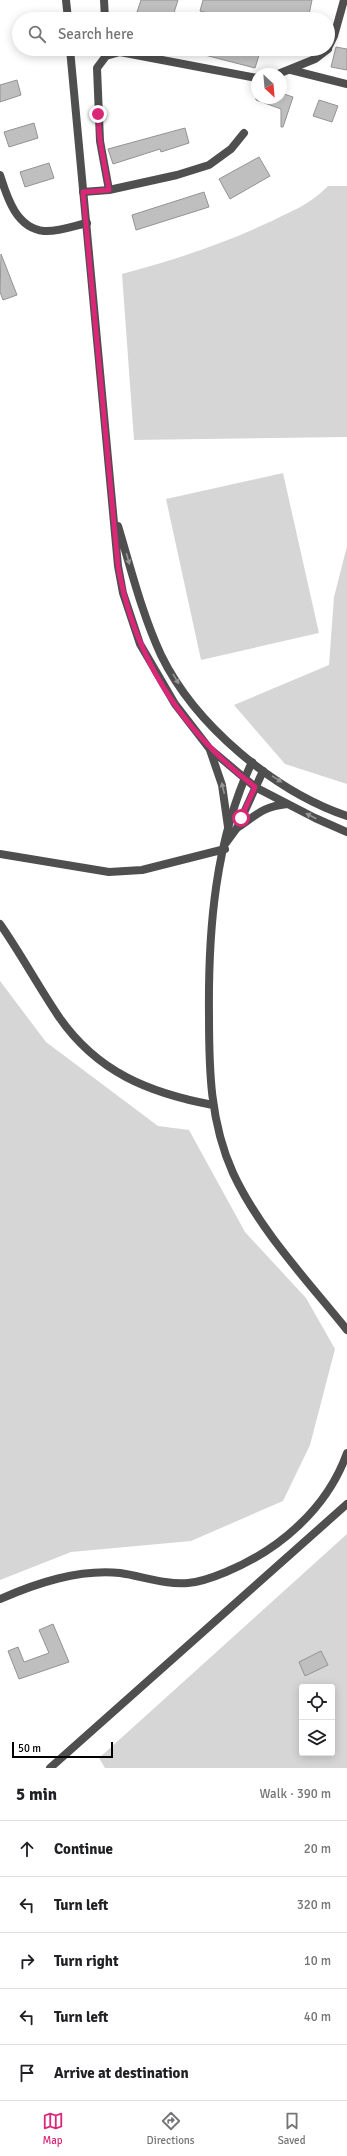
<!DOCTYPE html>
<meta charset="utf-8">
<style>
body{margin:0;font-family:Signika,sans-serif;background:#f6f6f6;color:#202124}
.controls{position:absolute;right:12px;bottom:12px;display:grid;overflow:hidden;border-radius:4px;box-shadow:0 2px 10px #0003}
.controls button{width:36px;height:36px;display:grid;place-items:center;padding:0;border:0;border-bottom:1px solid #e0e0e0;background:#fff;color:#202124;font:20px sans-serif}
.compass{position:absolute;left:251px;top:68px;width:36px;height:36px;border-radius:50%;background:#fff;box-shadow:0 2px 10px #0003;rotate:154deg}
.scale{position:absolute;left:12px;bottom:10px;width:101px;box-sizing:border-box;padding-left:4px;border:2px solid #000;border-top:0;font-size:11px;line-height:14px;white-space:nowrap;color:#000;-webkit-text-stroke:3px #fff;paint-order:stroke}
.stop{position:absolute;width:12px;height:12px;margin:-9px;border:3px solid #db2777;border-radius:50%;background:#fff}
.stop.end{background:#db2777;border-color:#fff;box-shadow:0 1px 4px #0008}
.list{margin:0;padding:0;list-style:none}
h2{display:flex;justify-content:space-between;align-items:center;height:52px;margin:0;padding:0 16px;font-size:17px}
h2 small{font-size:13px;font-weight:400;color:#757577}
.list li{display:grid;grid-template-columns:26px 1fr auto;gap:12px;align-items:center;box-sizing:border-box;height:56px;padding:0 16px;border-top:1px solid #e0e0e0}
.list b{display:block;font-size:15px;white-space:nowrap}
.list em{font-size:13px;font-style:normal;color:#757577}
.icon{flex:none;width:22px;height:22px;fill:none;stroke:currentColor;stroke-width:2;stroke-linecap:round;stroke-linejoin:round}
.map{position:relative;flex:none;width:347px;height:1768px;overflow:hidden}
.search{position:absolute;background:#fff;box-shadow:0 2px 10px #0003;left:12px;right:12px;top:12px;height:44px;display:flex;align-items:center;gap:10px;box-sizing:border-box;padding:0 14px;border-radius:22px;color:#757577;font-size:15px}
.sheet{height:332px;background:#fff}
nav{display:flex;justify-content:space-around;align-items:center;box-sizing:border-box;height:56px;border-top:1px solid #e0e0e0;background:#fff;font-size:11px;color:#757577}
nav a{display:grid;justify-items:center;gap:2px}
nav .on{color:#db2777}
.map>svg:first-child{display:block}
</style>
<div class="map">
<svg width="347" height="1768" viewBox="0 0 347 1768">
<rect width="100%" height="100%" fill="#fff"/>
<!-- green -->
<path fill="#d6d6d6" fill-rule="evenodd" d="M328,186h19v251l-213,3 -12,-166c53,-14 103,-31 152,-54 22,-11 36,-16 54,-34z
M283,473l36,160 -118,27 -35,-161z
M347,546v238l-62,-20 -51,-59 95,-40 5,-68z
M0,981l46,61 112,84 31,4 56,102 61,66 29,51 -25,96 -27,56 -92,40 -120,11 -71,28z
M347,1534v234h-242l-6,-10zM302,1687h30v66h-30z"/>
<!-- building -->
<path fill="#bfbfbf" stroke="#939393" d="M141,0h37l-6,19h-25l1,-4 -11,-3z
M203,0h109l-4,19h-77l-31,-8z
M336,47l11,2v21l-16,-3z
M198,49h63l-6,19 -58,-15z
M17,80l4,15 -21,7v-17z
M281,93l12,4 -10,30h-2v-18l-25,-9v-2h25z
M319,100l19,6 -6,16 -19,-6z
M34,123l4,15 -29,9 -5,-15z
M185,128l4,15 -28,9 -1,-3 -47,15 -5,-15z
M259,157l11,19 -40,23 -11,-20z
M49,163l5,15 -29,9 -5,-15z
M204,192l5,15 -73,23 -4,-15z
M1,254l16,41 -14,5 -3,-8z
M53,1624l16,38 -50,17 -11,-28 10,-4 6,15 25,-9 -10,-23z
M321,1651l7,14 -23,11 -6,-14z"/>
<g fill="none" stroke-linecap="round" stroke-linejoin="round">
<!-- minor -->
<path stroke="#4f4f4f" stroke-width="8" d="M104,0l1,19
M328,48l6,-12 10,-36
M291,70l56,14
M278,74l37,-15 13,-10
M0,175c7,22 16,53 44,56 14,1 30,-5 43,-8
M109,190l-9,-49 -3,-73 9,-12 14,-4 137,26
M83,192l26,-2 68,-15 32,-10 22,-16 13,-16
M252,762c-37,78 -44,168 -43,254 0,54 1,106 24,157 27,58 74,107 114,157
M226,843l11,-15 26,-57
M0,854l109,18 33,-2 83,-21
M0,924c21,30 38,62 59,93 38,55 90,76 154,88
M0,1599c37,-16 78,-30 120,-26 22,3 45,12 68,10 13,-1 26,-6 38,-11 53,-22 101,-63 121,-119
M50,1768l297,-264"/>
<!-- tertiary -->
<path stroke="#4f4f4f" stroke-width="8" d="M66,0l2,19
M70,49l48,517 5,27 17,51 35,60 34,44 46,39 60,31 32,14
M118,526c13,43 24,88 43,129 34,70 113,136 186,161
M210,750l12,35 6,42
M237,828c20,-13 24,-21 50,-24"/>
</g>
<!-- one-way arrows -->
<defs><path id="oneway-solid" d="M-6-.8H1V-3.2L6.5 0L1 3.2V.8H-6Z"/></defs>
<g fill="#959595">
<use href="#oneway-solid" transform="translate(128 559) rotate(74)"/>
<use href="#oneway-solid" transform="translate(176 679) rotate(59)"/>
<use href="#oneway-solid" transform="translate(277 779) rotate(32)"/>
<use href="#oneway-solid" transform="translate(223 788) rotate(-103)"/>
<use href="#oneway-solid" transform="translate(311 816) rotate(-153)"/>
</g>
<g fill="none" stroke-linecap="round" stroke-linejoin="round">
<!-- route -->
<path stroke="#db2777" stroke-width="5" d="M98,114l2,27 9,49 -26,2 35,374c16,91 64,165 137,221l-14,31"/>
</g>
</svg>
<div class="controls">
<button><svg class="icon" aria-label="locate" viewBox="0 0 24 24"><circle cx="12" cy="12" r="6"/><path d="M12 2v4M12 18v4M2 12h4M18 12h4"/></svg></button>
<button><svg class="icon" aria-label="layers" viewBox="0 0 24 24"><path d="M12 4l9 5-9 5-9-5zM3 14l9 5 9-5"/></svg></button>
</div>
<svg class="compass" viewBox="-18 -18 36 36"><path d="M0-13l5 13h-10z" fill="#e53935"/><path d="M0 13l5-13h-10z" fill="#757577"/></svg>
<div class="scale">50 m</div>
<div class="stop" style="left:241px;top:818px"></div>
<div class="stop end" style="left:98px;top:114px"></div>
<div class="search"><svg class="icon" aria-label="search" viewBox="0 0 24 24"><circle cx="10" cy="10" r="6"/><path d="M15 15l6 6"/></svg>Search here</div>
</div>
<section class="sheet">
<h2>5 min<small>Walk · 390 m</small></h2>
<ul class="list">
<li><svg class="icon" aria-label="ahead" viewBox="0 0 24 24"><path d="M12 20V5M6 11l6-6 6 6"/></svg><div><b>Continue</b></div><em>20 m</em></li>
<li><svg class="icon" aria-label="left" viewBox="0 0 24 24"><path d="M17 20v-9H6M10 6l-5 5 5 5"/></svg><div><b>Turn left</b></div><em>320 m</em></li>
<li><svg class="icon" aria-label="right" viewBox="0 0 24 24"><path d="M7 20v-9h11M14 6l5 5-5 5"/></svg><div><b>Turn right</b></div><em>10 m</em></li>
<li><svg class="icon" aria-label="left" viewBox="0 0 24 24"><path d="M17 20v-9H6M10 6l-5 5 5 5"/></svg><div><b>Turn left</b></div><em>40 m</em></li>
<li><svg class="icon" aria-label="arrive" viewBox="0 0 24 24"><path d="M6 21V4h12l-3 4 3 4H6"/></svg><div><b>Arrive at destination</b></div></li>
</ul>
</section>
<nav>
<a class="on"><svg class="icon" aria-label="map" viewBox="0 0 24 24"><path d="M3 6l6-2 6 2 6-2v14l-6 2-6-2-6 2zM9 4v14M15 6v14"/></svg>Map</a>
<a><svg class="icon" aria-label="directions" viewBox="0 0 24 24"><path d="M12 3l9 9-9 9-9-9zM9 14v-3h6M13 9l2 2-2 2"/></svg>Directions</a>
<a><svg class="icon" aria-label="saved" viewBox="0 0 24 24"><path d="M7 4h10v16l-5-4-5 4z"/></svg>Saved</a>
</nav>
